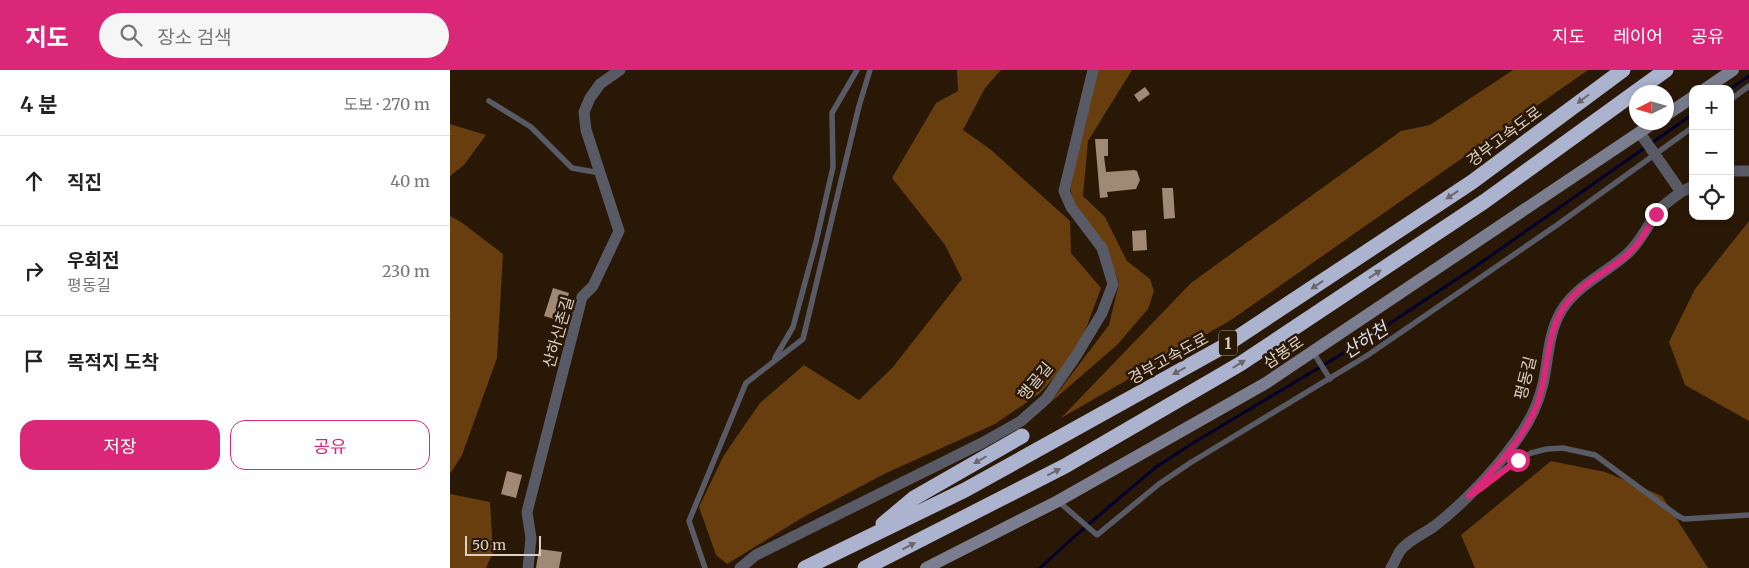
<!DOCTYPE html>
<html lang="ko">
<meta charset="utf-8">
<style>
body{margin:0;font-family:Merriweather,"Noto Sans KR",serif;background:#f6f6f6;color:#222}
.controls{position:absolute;right:15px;top:15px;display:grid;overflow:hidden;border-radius:10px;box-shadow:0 2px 8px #0003}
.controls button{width:45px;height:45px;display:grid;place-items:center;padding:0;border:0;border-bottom:1px solid #e0e0e0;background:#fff;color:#222;font:25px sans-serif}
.compass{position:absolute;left:1179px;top:15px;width:45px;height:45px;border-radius:50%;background:#fff;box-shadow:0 2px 8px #0003;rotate:265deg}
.scale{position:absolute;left:15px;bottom:12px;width:76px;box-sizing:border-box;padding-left:5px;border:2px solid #ddd1c6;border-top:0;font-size:14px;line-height:18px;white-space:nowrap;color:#ddd1c6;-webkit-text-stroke:4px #2a1807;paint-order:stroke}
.stop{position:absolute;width:15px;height:15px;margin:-11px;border:4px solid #db2777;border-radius:50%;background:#fff}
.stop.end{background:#db2777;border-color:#fff;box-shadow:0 1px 5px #0008}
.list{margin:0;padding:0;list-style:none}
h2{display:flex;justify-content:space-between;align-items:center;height:65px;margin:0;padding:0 20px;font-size:21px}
h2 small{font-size:16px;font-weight:400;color:#767676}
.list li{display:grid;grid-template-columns:32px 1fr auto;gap:15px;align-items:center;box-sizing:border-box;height:90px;padding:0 20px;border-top:1px solid #e0e0e0}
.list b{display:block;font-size:19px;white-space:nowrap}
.list p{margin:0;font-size:16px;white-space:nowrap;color:#767676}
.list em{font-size:16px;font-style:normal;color:#767676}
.actions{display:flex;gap:10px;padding:15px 20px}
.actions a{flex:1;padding:11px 0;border:1px solid #db2777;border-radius:15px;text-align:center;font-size:18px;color:#db2777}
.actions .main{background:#db2777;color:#fff}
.icon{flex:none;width:28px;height:28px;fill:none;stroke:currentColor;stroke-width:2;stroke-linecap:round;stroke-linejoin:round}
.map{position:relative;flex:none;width:1299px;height:498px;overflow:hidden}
header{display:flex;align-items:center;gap:30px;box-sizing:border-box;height:70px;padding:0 25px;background:#db2777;color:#fff}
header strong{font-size:24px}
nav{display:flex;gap:28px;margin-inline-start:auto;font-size:18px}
.search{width:350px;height:45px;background:#f6f6f6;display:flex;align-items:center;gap:12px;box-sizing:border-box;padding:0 18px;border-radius:28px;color:#767676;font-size:19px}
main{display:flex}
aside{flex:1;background:#fff}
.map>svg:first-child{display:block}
</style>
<header>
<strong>지도</strong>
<div class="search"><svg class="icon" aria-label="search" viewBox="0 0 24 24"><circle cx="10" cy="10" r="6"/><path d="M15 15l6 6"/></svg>장소 검색</div>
<nav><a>지도</a><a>레이어</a><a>공유</a></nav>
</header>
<main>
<aside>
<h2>4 분<small>도보 · 270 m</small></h2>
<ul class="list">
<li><svg class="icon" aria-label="ahead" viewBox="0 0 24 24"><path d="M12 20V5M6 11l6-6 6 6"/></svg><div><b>직진</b></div><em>40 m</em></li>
<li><svg class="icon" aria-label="right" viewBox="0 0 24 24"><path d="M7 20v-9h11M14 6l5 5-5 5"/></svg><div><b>우회전</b><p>평동길</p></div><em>230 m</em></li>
<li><svg class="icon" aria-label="arrive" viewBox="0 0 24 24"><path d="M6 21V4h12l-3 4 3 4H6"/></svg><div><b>목적지 도착</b></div></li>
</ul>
<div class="actions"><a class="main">저장</a><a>공유</a></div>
</aside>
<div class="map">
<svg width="1299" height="498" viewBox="0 0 1299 498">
<rect width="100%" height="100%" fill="#2a1807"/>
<!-- forest -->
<path fill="#693e0e" d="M507,0h44l-16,18 -22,42 27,19 80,72 1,32 30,35 -24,65 -38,41 -44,30 -109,49 -81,43 -78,48 -11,-9 -17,-48 25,-52 36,-52 44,-38 55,35 34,-33 69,-88 -17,-34 -53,-67 44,-75 22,-12z
M643,0h39l-44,71 -5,55 22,21 22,44 23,18 4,12 -6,18 -31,36 -67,58 59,-78 10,-42 -16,-43 -32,-33h4l-7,-27z
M1063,0h75l-357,250 -170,98 130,-135 210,-152 29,-6z
M0,54l36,11 -22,30 -14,11z
M0,146l11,6 42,32 -6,104 -35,97 -12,19z
M1299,151v200l-64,-36 -16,-43 26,-53z
M1101,391l54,11 57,24 46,72h-233l-14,-33z
M0,424l40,8 3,50 -7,16h-36z"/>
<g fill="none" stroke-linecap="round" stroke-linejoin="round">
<!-- stream -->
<path stroke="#04022c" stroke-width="3" d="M1280,19l19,-13
M590,498l36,-33 80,-68 37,-24 164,-98 112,-74 224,-157"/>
</g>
<!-- building -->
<path fill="#a08975" d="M695,17l5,7 -11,8 -5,-7z
M645,69h13v17h-4l2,16 28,-2 3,1 3,9 -4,9 -29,3 1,5 -8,1z
M712,118h11l2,30 -11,1z
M696,160l1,20 -14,1 -1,-20z
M103,218l16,5 -8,28 -17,-5z
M57,401l15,4 -6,23 -15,-4z
M89,479l23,3 -3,16h-23z"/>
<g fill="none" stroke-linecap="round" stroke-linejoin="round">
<!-- service -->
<path stroke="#585b66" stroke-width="5.5" d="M1280,30l19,-14
M39,31l42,26 41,41 28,5
M863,282l17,27
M325,288l18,-31 23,-85 17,-75 -1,-54 25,-43
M1033,417l26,-21 22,-13 16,-4 16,-1 32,7 83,61 6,3 65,-4
M608,431l39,34 62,-51 31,-21 178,-108 189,-130 136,-98
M255,498l-16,-47 57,-138 57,-44 56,-233 11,-36"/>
<!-- minor -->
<path stroke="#585b66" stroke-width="11" d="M1190,63l41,59 12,-6
M1280,101h19
M78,498l3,-30 -4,-26 55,-215 11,-11 26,-55 -33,-101 -2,-18 6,-14 10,-14 20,-14
M290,498l16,-13 226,-112 39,-22 25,-22 30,-43 26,-43 11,-29 -11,-36 -31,-41 -7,-16 29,-121
M941,498c3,-5 6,-12 9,-17 9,-12 25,-17 37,-27 27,-21 58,-54 78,-82 13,-17 23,-37 28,-58 5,-22 5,-46 15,-67 14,-30 46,-42 69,-63 13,-11 19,-26 29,-40 6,-9 16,-15 25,-22"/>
<!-- secondary -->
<path stroke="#7a7e90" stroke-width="12" d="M1255,19l28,-19
M1216,45l27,-18
M476,498l132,-67 208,-118 389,-261"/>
<!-- motorway -->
<path stroke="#abb3cf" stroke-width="15" d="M433,454l31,-26 108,-62
M355,498l160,-78 261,-145 246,-163 151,-112
M415,498l200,-102 175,-102 245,-163 181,-131"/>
</g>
<!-- one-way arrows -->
<defs><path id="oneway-solid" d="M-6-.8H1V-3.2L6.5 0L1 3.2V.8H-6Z" transform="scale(1.25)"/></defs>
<g fill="#6a666b">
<use href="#oneway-solid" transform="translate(1133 29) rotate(143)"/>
<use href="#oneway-solid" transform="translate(1002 125) rotate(146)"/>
<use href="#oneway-solid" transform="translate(925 204) rotate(-33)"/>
<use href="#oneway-solid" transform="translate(867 215) rotate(146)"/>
<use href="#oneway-solid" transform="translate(789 294) rotate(-32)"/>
<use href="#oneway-solid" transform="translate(729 301) rotate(151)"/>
<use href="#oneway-solid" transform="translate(530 390) rotate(150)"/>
<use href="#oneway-solid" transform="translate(604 402) rotate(-27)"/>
<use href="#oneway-solid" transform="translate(459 476) rotate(-27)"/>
</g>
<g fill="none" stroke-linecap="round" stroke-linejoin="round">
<!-- route -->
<path stroke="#db2777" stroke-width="6" d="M1068,390l-38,29 -11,7c25,-27 54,-56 68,-91 12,-32 8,-69 27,-98 16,-24 43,-34 64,-53 12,-11 20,-26 28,-40"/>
</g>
<g text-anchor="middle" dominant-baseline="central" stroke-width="5" stroke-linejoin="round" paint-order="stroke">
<!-- shield labels -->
<rect fill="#2a1807" stroke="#a79a8d" stroke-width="1" x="769" y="260.5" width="18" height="25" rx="4"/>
<g font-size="15" font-weight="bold" fill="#ddd1c6">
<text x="778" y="273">1</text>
</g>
<!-- street labels -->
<g font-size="16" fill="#ddd1c6" stroke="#2a1807">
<text transform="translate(1054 66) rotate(-37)">경부고속도로</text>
<text transform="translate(108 262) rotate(-74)">산하신촌길</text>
<text transform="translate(833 282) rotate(-34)">삼봉로</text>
<text transform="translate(718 288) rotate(-29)">경부고속도로</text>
<text transform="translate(1075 308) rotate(-76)">평동길</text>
<text transform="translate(585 311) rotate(-50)">행골길</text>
</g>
<!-- water labels -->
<g font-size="18" font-style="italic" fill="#d9def1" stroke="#2a1807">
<text transform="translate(915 270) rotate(-33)">산하천</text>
</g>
</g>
</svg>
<div class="controls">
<button>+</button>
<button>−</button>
<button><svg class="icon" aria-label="locate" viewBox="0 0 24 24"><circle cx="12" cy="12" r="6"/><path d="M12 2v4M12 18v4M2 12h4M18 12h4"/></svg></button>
</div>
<svg class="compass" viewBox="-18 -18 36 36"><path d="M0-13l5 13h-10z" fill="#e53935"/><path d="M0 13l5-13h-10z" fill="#767676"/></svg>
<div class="scale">50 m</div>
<div class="stop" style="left:1068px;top:390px"></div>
<div class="stop end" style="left:1206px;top:144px"></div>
</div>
</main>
